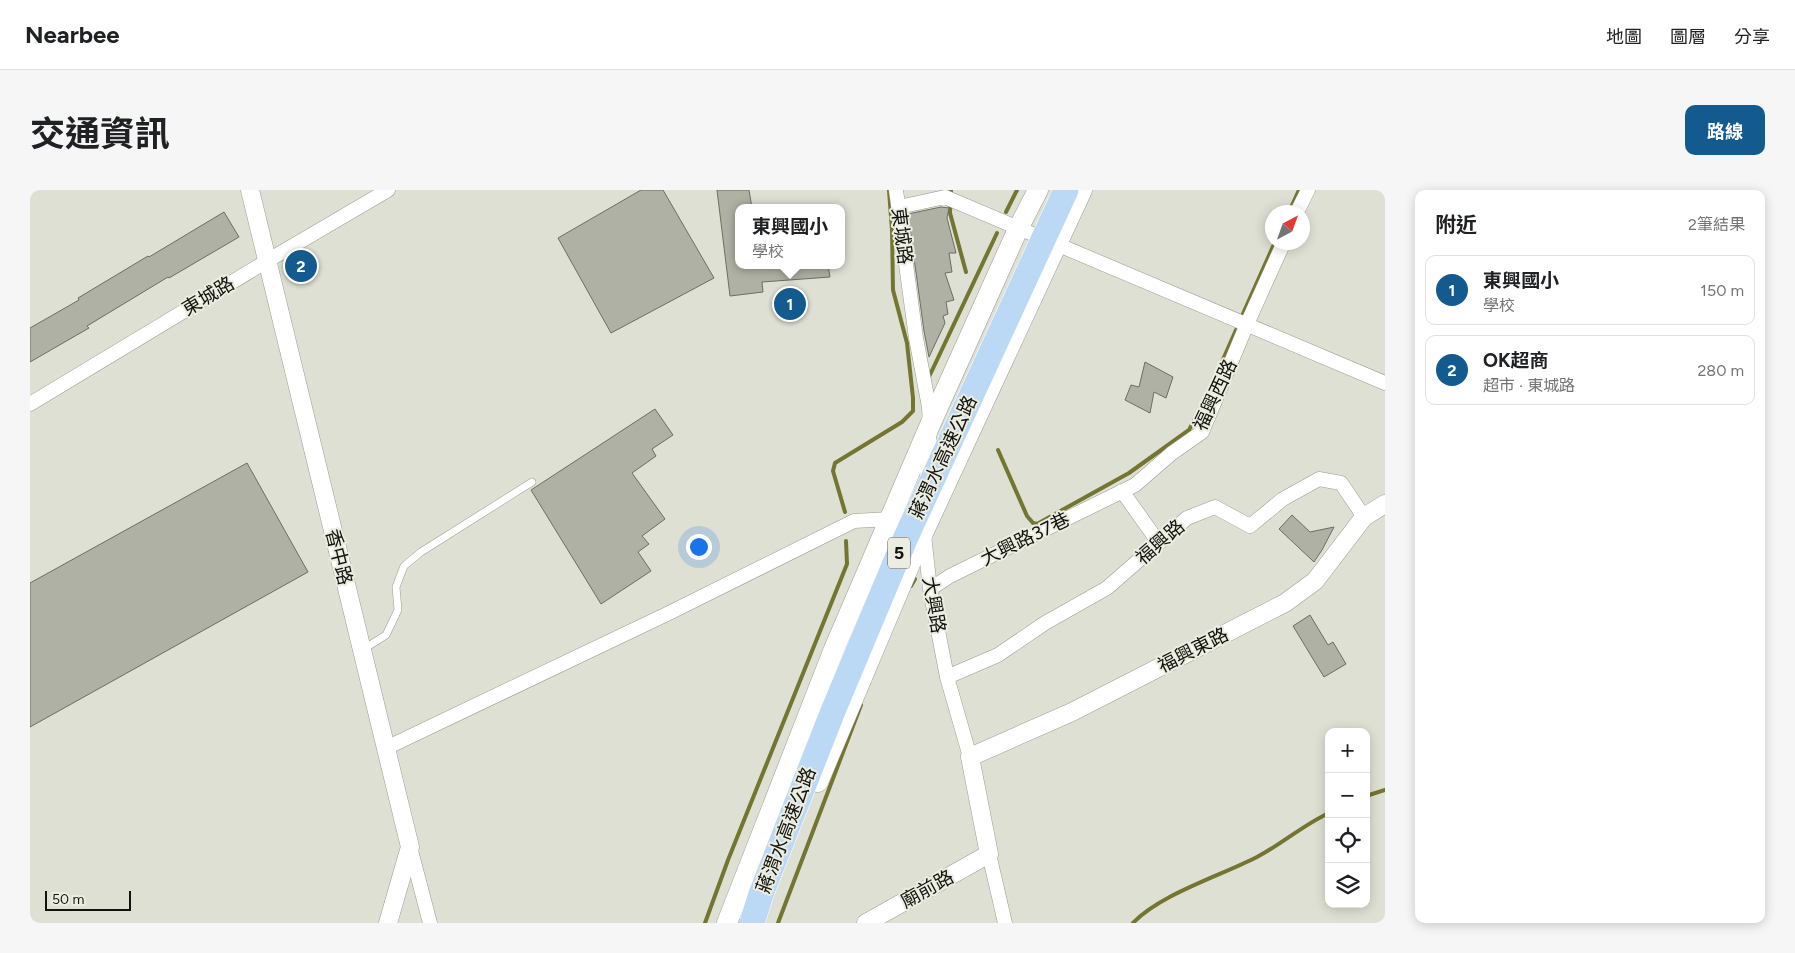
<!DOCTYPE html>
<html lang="zh-TW">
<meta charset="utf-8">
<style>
body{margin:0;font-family:Figtree,"Noto Sans TC",sans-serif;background:#f6f6f6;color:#202124}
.controls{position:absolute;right:15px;bottom:15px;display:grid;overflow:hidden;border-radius:10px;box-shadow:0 2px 12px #0003}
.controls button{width:45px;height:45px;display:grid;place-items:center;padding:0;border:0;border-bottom:1px solid #e0e0e0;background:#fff;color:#202124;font:25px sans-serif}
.compass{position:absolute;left:1235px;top:15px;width:45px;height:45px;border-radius:50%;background:#fff;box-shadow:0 2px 12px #0003;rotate:41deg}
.scale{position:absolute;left:15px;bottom:12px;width:86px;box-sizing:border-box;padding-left:5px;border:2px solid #12120e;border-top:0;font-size:14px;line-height:18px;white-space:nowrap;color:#12120e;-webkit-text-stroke:4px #ecede1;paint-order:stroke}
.you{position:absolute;left:668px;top:356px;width:18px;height:18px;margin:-12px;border:4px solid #fff;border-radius:50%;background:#1a73e8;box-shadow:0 0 0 8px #1a73e833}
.badge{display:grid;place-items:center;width:32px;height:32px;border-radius:50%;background:#135a8e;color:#fff;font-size:16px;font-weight:700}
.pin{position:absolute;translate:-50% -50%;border:2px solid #fff;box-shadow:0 1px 5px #0006}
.popup{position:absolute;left:705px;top:14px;width:110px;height:65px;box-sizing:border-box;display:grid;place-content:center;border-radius:10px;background:#fff;filter:drop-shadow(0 1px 4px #0005);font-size:16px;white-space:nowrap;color:#757577}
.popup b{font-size:19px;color:#202124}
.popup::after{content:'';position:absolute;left:50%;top:100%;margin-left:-10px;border:10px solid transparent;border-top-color:#fff}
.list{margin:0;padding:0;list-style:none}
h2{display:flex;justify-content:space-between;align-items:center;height:65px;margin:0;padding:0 20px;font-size:21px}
h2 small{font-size:16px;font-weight:400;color:#757577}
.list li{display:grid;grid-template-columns:32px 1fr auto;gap:15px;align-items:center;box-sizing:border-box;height:70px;margin:0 10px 10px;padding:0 10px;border:1px solid #e0e0e0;border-radius:10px}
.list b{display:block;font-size:19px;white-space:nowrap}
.list p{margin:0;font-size:16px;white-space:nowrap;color:#757577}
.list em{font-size:16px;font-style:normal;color:#757577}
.icon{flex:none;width:28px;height:28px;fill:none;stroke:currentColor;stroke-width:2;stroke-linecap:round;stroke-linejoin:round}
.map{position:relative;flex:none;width:1355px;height:733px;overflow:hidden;border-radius:10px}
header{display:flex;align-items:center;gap:30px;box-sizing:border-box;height:70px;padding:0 25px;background:#fff;border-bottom:1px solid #e0e0e0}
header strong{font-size:24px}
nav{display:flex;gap:28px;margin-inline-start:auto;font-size:18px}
.intro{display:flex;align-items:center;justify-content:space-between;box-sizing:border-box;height:120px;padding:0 30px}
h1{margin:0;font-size:35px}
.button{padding:12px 22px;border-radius:10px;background:#135a8e;color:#fff;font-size:18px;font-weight:700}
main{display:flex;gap:30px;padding:0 30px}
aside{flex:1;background:#fff;border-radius:10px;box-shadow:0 2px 12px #0003}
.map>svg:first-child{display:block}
</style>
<header>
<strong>Nearbee</strong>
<nav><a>地圖</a><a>圖層</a><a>分享</a></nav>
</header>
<div class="intro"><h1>交通資訊</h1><a class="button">路線</a></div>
<main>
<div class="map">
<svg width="1355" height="733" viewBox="0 0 1355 733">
<rect width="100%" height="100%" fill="#dfe0d4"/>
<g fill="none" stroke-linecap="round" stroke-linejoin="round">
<!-- stream -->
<path stroke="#737531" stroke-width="4" d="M921,0l-1,23 16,59
M976,22l11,-22
M1259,22l10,-22
M1212,126l33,-74
M898,189l69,-146
M968,260l29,66 6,7 4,1 92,-51 60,-43 17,-32 30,-68
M815,322l-12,-41 2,-8 67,-41 11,-11v-13l-6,-55 -14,-53 -1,-60 -3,-40
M881,396l4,-7
M1336,606l19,-6
M675,733l23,-63 119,-296 -1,-23
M748,733l83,-218
M1103,733c28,-29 87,-47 124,-66 25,-13 46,-32 72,-44"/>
</g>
<!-- building -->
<path fill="#b0b1a5" stroke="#6c6d63" d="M611,0h22l51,88 -103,55 -53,-95z
M687,0h32l3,18h-13v57h89l2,12 -68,5 1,10 -33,4z
M911,17l8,1 -2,10 9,35h-7l3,19 -7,1 9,27 -8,2 2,12 -5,2 2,7 -16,34 -5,-26 -16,-117z
M194,22l15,25 -70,41 -1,-1 -81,49 2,2 -59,34v-34l49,-28 -1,-2 70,-42 1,1z
M1115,172l28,15 -7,21 -12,-6 -4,21 -25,-13 6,-15 8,2z
M625,219l18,26 -21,14 4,7 -24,17 33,46 -23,17 7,8 -11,8 13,19 -50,33 -70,-114z
M217,273l61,109 -278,155v-144z
M1262,325l18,17 24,-5 -12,23 -8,12 -35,-33z
M1280,425l18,30 5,-3 13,22 -22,13 -31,-51z"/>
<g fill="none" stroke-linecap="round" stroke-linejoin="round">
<!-- service casing -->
<g stroke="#9b9c91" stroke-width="8">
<path id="service" d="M332,460l24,-15 12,-25 -2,-23 8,-21 17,-14 111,-70"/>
</g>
<!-- minor casing -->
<g stroke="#9b9c91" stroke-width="15">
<path id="minor" d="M866,0l20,148 13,69 1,18 -3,54
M869,17l46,-10 440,186
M1267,22l11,-22
M0,214l237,-143 121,-71
M1092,301l37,52
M894,345l6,54 17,88 23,80
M900,399l20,-13 185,-91 37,-32 30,-21 45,-108 37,-82
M917,487l51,-22 47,-32 62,-35 80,-70 28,-11 35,19 33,-27 36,-20 22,4 23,34
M356,558l281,-134 187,-93 36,-2
M380,657l20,76
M959,664l16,69"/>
</g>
<!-- tertiary casing -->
<g stroke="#9b9c91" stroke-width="19">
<path id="tertiary" d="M220,0l160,657 -22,76
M836,733l123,-69 -19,-97 102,-45 213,-109 30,-22 49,-64 21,-13"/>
</g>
<!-- secondary casing -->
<g stroke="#9b9c91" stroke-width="21">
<path id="secondary" d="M788,592l105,-249 159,-343
M697,733l107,-274 96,-224 88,-196 20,-39"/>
</g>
<!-- service -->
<use href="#service" stroke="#fff" stroke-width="7"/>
<!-- minor -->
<use href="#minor" stroke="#fff" stroke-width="14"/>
<!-- tertiary -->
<use href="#tertiary" stroke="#fff" stroke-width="18"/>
<!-- secondary -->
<use href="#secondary" stroke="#fff" stroke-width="20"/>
<!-- motorway-bridge casing -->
<g stroke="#fff" stroke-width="26" stroke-linecap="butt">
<path id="motorway-bridge" d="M722,733l9,-29 72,-183 73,-174 160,-347"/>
</g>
<!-- motorway-bridge -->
<use href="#motorway-bridge" stroke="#bbd8f4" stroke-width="25"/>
</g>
<g text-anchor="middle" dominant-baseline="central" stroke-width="4" stroke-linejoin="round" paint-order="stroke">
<!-- shield labels -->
<rect fill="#ecede1" stroke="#53544d" stroke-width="1" x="858" y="347.5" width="22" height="31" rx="4"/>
<g font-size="18" font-weight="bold" fill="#12120e">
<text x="869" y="363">5</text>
</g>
<!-- street labels -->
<g font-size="19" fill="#12120e" stroke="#ecede1">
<text transform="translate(872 46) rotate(83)">東城路</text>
<text transform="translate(178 106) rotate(-31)">東城路</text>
<text transform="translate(1185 205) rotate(-65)">福興西路</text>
<text transform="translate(913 267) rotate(-65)">蔣渭水高速公路</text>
<text transform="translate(995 349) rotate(-26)">大興路37巷</text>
<text transform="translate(1130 352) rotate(-41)">福興路</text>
<text transform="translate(309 367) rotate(76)">香中路</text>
<text transform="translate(904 415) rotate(80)">大興路</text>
<text transform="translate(1163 460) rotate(-27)">福興東路</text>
<text transform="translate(756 640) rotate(-69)">蔣渭水高速公路</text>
<text transform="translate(897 699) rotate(-29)">廟前路</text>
</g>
</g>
</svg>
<div class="controls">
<button>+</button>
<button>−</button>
<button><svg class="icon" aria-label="locate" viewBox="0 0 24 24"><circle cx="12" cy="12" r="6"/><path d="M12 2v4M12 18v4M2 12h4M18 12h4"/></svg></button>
<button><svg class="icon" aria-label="layers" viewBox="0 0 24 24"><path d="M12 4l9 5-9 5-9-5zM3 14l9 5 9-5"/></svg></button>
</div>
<svg class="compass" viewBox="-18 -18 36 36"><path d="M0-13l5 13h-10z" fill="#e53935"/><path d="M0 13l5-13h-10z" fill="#757577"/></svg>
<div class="scale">50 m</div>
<div class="you"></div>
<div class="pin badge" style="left:760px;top:114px">1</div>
<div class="popup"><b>東興國小</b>學校</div>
<div class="pin badge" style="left:271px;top:76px">2</div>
</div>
<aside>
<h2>附近<small>2筆結果</small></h2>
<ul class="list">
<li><span class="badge">1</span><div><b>東興國小</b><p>學校</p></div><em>150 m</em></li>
<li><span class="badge">2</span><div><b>OK超商</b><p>超市 · 東城路</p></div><em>280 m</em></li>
</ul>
</aside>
</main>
